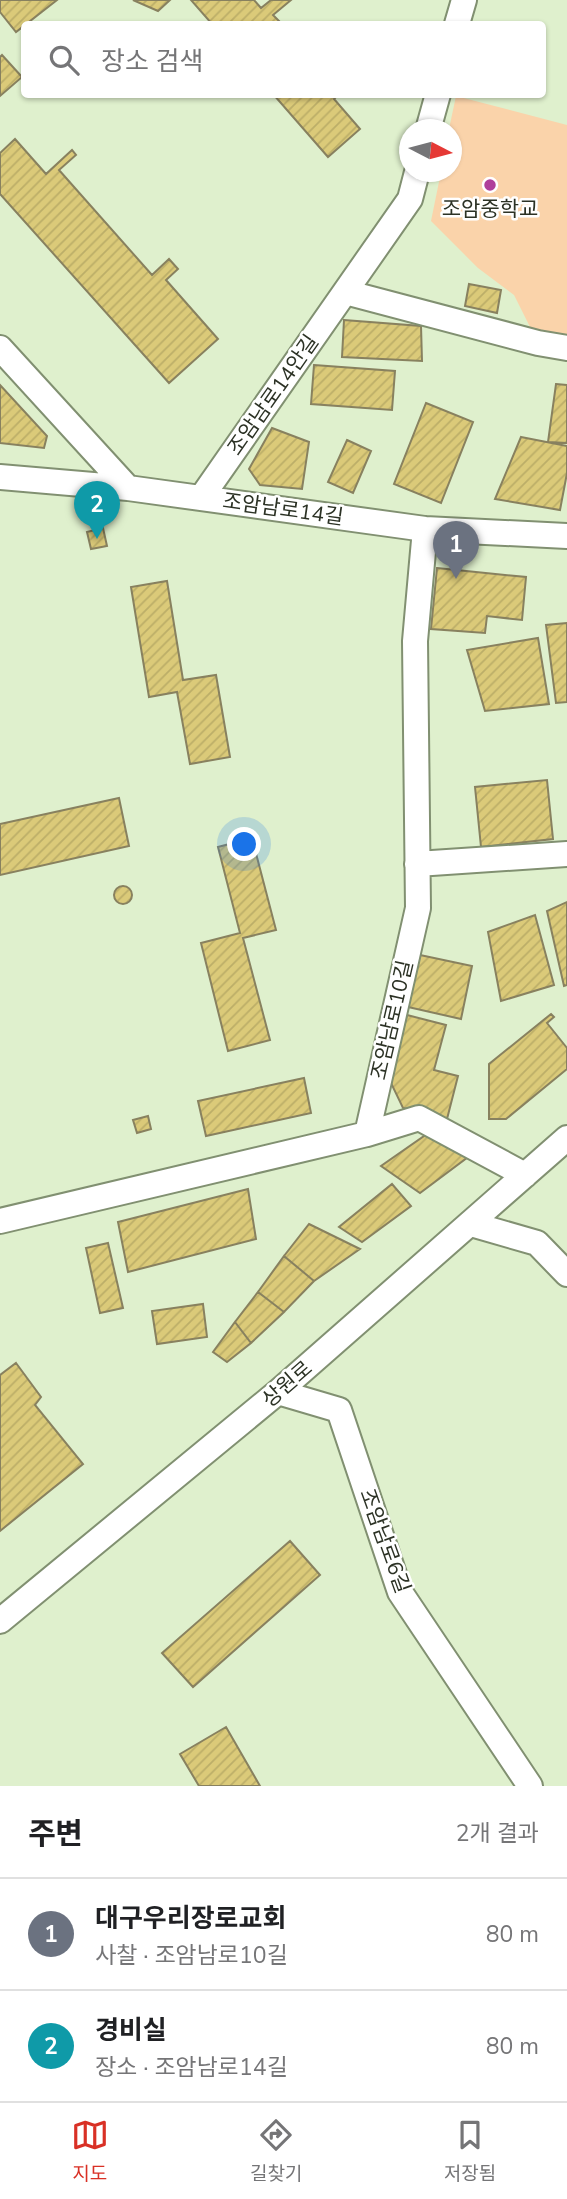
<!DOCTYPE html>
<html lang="ko">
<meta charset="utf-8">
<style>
body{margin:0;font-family:"Nunito Sans","Noto Sans KR",sans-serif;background:#f2f2f2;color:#202124}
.compass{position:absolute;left:399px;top:119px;width:63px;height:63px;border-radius:50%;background:#fff;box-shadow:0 2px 5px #0004;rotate:96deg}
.you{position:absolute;left:245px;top:845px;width:24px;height:24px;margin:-18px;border:5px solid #fff;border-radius:50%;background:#1a73e8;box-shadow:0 0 0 10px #1a73e833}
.badge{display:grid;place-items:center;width:46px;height:46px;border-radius:50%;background:#d93025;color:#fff;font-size:23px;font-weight:700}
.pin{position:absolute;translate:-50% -58px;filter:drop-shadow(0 2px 4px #0008)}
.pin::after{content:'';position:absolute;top:37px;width:24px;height:21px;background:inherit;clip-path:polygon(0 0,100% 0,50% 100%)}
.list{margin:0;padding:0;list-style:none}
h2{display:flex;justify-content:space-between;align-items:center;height:91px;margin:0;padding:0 28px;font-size:30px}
h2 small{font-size:23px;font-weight:400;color:#757577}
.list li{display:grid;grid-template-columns:46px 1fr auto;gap:21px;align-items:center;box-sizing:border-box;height:112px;padding:0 28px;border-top:2px solid #e0e0e0}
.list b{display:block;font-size:26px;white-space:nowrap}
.list p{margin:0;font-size:23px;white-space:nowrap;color:#757577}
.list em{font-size:23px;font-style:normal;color:#757577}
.icon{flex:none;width:38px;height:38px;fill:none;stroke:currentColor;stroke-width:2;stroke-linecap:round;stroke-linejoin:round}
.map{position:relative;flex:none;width:567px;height:1786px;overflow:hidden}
.search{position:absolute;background:#fff;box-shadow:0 2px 5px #0004;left:21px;right:21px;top:21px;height:77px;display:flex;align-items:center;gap:18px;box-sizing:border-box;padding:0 24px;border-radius:7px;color:#757577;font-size:26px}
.sheet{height:315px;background:#fff}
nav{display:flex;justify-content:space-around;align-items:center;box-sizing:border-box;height:98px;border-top:2px solid #e0e0e0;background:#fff;font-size:19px;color:#757577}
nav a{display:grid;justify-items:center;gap:4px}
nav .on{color:#d93025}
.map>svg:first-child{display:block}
</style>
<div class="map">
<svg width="567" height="1786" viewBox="0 0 567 1786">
<defs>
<pattern id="building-hatch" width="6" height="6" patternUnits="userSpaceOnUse" patternTransform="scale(1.75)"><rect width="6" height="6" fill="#dbca79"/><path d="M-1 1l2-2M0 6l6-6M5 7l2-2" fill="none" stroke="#bcae68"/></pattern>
</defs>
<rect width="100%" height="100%" fill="#dff0cd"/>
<!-- pitch -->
<path fill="#fad3aa" d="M456,96l111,29v223l-29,-5 -24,-48 -36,-27 -47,-47 10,-49h11v-42l-3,-1z"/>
<!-- building -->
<path fill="url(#building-hatch)" stroke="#88815f" stroke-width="2" d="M0,0h57l-41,32 -16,-20z
M133,0h37l-12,11z
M191,0h63l7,8 10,-8h20l-18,15 9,9h-70z
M2,55l20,22 -22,19v-39z
M273,94h66l-5,5 26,30 -32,28z
M15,139l31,35 26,-24 4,5 -17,15 93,105 17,-16 9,10 -12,11 52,59 -49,44 -169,-189v-41z
M469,284l32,6 -4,23 -32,-7z
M344,320l77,6 1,35 -80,-4z
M314,365l81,6 -3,39 -81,-6z
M556,384l11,1v58l-19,-1z
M0,385l47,51 -3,12 -44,-5z
M426,403l47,19 -32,81 -47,-19z
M272,428l37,14 -7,47 -42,-4 -11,-16z
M521,437l46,9v27l-7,37 -65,-11z
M347,440l24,11 -18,42 -25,-11z
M103,528l4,18 -16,3 -4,-17z
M437,568l89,9 -4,43 -35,-4 -2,17 -54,-4z
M167,581l16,99 33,-5 14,82 -40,7 -13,-72 -28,5 -18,-110z
M567,623v79l-11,1 -10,-78z
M538,638l11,66 -64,7 -18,-61z
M547,780l6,59 -72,8 -6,-60z
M119,798l10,48 -129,29v-51z
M252,838l24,92 -33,8 27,102 -42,11 -27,-108 39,-10 -22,-86z
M114 895a9 9 0 1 1 18 0a9 9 0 1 1-18 0Z
M567,902v83l-3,1 -17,-75z
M535,915l19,70 -53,16 -13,-69z
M420,955l52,11 -11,53 -53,-12z
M551,1014l3,3 -7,6 20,25v21l-61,50h-17v-55z
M407,1015l39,10 -12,45 24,6 -11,43 -44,-11 -13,-27z
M304,1078l7,35 -105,23 -8,-35z
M148,1116l3,13 -14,4 -4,-13z
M427,1134l41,23 -48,36 -39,-27z
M392,1184l19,22 -49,36 -23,-15z
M248,1189l8,50 -128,33 -10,-50z
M309,1224l51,25 -46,32 -30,-25z
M108,1243l15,65 -23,5 -14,-65z
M284,1256l30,25 -30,31 -26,-20z
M258,1292l26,20 -33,31 -16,-21z
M203,1304l4,33 -50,7 -5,-33z
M235,1322l16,21 -24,19 -14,-10z
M16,1363l25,34 -6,8 48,59 -83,67v-156z
M290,1541l30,34 -127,112 -31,-34z
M226,1727l34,59h-61l-19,-32z"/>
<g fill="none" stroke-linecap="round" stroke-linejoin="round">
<!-- street casing -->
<g stroke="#819071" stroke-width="28">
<path id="street" d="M457,24l7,-24
M428,130l10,-36
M345,292l193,51 29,5
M0,348l128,140
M0,477l128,11 297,41 142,7
M201,498l209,-299 7,-27
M417,864l150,-10
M367,1134l52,-16 106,57
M0,1221l367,-87 51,-226 -3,-267 10,-112
M471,1224l66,19 30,31
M278,1392l61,18 61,182 130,194
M0,1621l278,-229 289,-254"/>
</g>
<!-- street -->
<use href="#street" stroke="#fff" stroke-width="24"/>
</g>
<!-- markers -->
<circle fill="#af3f9b" stroke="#fff" stroke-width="2.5" cx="490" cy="185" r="7"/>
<g text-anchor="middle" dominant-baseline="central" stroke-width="5" stroke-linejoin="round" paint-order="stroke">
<!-- poi labels -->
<g font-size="21" fill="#2c3225" stroke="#fff">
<text x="490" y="209">조암중학교</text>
</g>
<!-- street labels -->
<g font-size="21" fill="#2c3225" stroke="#fff">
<text transform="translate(273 395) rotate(-55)">조암남로14안길</text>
<text transform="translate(283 509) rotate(8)">조암남로14길</text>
<text transform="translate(392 1020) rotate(-77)">조암남로10길</text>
<text transform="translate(287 1384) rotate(-41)">상원로</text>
<text transform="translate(385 1541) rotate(70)">조암남로6길</text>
</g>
</g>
</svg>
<svg class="compass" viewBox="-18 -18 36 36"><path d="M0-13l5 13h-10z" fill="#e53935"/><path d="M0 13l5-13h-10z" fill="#757577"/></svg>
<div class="you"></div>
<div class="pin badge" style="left:456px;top:579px;background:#6b7280">1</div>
<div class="pin badge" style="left:97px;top:539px;background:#0f9aa8">2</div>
<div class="search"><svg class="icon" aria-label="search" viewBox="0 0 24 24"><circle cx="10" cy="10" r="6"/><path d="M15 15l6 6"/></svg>장소 검색</div>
</div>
<section class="sheet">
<h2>주변<small>2개 결과</small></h2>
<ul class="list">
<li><span class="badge" style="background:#6b7280">1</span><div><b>대구우리장로교회</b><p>사찰 · 조암남로10길</p></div><em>80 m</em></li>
<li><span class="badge" style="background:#0f9aa8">2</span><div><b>경비실</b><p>장소 · 조암남로14길</p></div><em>80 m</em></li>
</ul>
</section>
<nav>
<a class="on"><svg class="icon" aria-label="map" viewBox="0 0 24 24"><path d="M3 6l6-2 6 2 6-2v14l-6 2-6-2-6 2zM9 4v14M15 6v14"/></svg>지도</a>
<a><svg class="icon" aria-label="directions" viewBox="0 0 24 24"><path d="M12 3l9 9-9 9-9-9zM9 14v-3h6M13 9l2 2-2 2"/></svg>길찾기</a>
<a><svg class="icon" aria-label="saved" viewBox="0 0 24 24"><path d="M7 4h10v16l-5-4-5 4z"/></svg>저장됨</a>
</nav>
